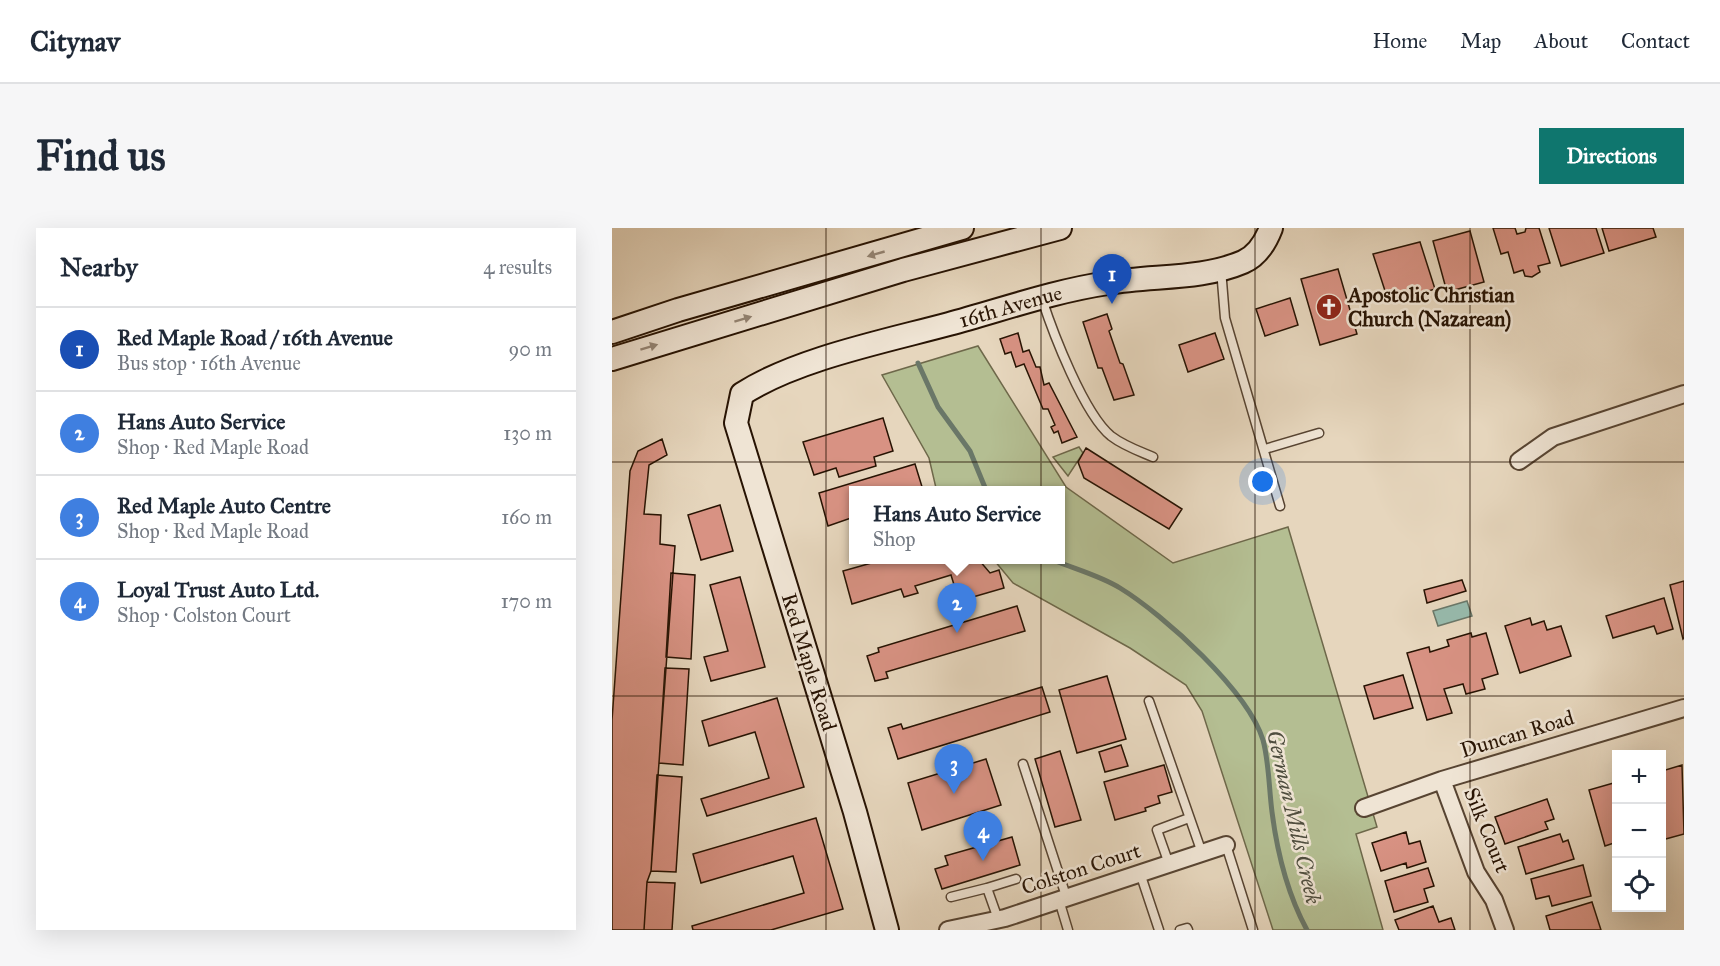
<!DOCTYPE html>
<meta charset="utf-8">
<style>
body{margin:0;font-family:"IM FELL Great Primer",serif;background:#f6f6f7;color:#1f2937}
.controls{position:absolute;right:18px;bottom:18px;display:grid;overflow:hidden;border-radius:0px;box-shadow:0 6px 24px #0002}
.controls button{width:54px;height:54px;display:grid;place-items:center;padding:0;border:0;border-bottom:2px solid #e0e1e3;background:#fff;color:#1f2937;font:30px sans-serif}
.you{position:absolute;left:651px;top:254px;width:21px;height:21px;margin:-15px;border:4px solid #fff;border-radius:50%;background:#1a73e8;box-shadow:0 0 0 9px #1a73e833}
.badge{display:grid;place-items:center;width:39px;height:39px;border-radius:50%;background:#0f766e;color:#fff;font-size:20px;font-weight:700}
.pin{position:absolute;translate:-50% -50px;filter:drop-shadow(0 2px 3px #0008)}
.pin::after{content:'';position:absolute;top:32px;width:21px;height:18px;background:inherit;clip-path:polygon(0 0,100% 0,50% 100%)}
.popup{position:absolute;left:237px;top:258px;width:216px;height:78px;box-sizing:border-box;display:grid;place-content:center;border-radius:0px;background:#fff;filter:drop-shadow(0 2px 4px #0005);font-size:20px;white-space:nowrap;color:#747a83}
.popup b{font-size:22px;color:#1f2937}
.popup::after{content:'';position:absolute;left:50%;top:100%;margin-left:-12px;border:12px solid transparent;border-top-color:#fff}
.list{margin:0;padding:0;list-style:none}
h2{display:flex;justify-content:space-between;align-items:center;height:78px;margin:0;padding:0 24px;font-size:26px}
h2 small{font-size:20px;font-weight:400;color:#747a83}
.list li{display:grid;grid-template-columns:39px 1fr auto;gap:18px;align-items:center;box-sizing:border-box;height:84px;padding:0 24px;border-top:2px solid #e0e1e3}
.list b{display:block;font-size:22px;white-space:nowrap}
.list p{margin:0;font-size:20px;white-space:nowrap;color:#747a83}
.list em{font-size:20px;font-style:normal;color:#747a83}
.icon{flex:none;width:33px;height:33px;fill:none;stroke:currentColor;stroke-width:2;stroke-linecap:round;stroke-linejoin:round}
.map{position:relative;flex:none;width:1072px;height:702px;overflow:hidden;border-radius:0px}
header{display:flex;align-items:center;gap:36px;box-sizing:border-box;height:84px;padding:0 30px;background:#fff;border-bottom:2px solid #e0e1e3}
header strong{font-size:28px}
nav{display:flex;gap:33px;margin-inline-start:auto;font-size:21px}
.intro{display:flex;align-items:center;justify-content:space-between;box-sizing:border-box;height:144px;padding:0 36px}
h1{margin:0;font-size:42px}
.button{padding:15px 27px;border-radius:0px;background:#0f766e;color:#fff;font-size:21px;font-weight:700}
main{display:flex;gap:36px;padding:0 36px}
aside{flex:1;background:#fff;border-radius:0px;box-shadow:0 6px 24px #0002}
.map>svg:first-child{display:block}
</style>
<header>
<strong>Citynav</strong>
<nav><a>Home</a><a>Map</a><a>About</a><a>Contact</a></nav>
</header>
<div class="intro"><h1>Find us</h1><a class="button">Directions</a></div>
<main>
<aside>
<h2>Nearby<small>4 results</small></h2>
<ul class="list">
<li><span class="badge" style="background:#1a4fb4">1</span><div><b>Red Maple Road / 16th Avenue</b><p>Bus stop · 16th Avenue</p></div><em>90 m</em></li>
<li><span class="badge" style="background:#3f7fe0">2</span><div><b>Hans Auto Service</b><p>Shop · Red Maple Road</p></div><em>130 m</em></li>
<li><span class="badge" style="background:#3f7fe0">3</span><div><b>Red Maple Auto Centre</b><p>Shop · Red Maple Road</p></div><em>160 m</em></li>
<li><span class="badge" style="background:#3f7fe0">4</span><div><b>Loyal Trust Auto Ltd.</b><p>Shop · Colston Court</p></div><em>170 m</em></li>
</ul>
</aside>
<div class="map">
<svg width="1072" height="702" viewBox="0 0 1072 702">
<rect width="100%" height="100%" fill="#e6d6bd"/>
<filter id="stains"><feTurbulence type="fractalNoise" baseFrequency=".00333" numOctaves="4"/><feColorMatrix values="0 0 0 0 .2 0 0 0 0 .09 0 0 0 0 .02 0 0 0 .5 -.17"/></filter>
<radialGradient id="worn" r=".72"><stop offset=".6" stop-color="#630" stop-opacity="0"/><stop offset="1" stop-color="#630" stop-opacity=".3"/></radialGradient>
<!-- green -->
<path fill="#b4be92" stroke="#6e684a" stroke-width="1.5" d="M366,118l88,141 107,76 115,-36 89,300 -21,7 27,96h-110l-71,-219 -16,-26 -56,-37 -117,-65 -19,-23h66v-70h-121l-3,-2 -7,-30 -47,-83z
M467,219l4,6 -15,23 -15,-19z"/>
<!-- water -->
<path fill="#97baac" stroke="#6a7768" stroke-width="1.5" d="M855,373l5,15 -34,10 -5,-15z"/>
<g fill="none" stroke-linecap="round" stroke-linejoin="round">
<!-- stream -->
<path stroke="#6a7768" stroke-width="5" d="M306,135l20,44 32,44 16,39
M441,332c22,9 48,16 67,28 44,27 128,103 143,152 6,22 6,49 9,72 5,39 16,83 35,118"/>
</g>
<!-- building -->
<path fill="#d89283" stroke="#271303" stroke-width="1.5" d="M881,0h22l2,6 8,-2 1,-4h13l11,35 -12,3 2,6 -8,5 -7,-1 -2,-6 -9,3 -6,-21 -7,2z
M937,0h47l8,25 -43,13z
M990,0h51l3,9 -47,14z
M858,3l14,51 -37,10 -14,-51z
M808,14l15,47 -46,14 -16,-49z
M726,41l19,65 -37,11 -19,-66z
M678,70l8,27 -33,11 -9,-27z
M495,86l5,15 -3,2 11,32 3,1 11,31 -20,5 -12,-32h-4l-15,-46z
M406,105l5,19 6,-2 7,17h4l4,18 5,-2 28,54 -15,6 -4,-12 -4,2 -3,-6 4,-2 -7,-16h-5l-19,-45 -8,3 -5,-15 -6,2 -5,-15z
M603,105l9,26 -36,13 -9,-27z
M271,190l10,33 -19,6 2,9 -37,11 -3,-9 -22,7 -11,-33z
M50,211l5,16 -18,10 -5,49 17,1 -1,29 15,2 -24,325 -4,11 -3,48h-32v-210l18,-249 8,-20z
M474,220l96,61 -13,20 -85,-51 -6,-16z
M303,236l8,26h-69v27l-26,9 -9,-33z
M108,277l13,46 -32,9 -13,-45z
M270,332h97l11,13 9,-3 5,18 -45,13 -8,-26 -36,11 3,7 -14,4 -3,-8 -49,15 -9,-33z
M59,345l24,2 -4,84 -25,-2z
M128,349l25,90 -54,14 -7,-24 24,-6 -18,-66z
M850,352l4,11 -39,12 -3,-13z
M1072,353v57l-1,1 -13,-54z
M1052,370l9,31 -16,5 -3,-8 -41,12 -7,-22z
M405,378l8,25 -139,41 2,6 -13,3 -8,-25 12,-4 -1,-4z
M918,390l2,7 12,-4 3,9 14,-4 10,30 -51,17 -15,-47z
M859,405l1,4 14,-4 12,41 -16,5 3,10 -19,5 -3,-10 -19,5 8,24 -25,7 -20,-67 22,-6 1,5 19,-6 -2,-6z
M53,440l24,1 -6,96 -24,-2z
M791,447l10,33 -39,11 -10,-33z
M495,448l19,63 -49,14 -18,-63z
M430,459l8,25 -152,47 -10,-31 13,-4 2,5z
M165,470l27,89 -97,29 -6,-17 68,-21 -14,-46 -46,14 -7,-25z
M509,517l7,21 -23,6 -6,-20z
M448,523l21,69 -26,7 -20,-68z
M374,531l15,46 -79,25 -14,-47z
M552,537l8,27 -14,4 2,7 -15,5 1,3 -31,9 -11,-38z
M1070,537l2,69 -22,6v-69z
M45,547l25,2 -6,95 -25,-1z
M1005,554v60l-12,4 -16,-56z
M935,571l7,20 -9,3 3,7 -43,15 -10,-27z
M204,590l27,91 -72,21h-78l-1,-4 112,-33 -11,-37 -92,27 -8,-29z
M794,604l3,12 11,-3 6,21 -19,6 -1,-5 -25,8 -9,-28z
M948,606l3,8 5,-2 6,19 -48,15 -8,-27z
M400,609l8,28 -78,24 -7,-20 13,-4 -3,-9z
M971,637l8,31 -39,10 -3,-10 -13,3 -5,-20z
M816,640l6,18 -10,3 4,13 -34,10 -9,-31z
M35,654l28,1 -3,47h-28z
M980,674l9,28h-51l-4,-14z
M821,678l6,16 12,-4 4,12h-56l-4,-10z"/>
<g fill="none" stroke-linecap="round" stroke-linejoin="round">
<!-- lane casing -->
<g stroke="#574432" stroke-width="11">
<path id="lane" d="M609,41l4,49 55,188
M430,71c11,34 42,115 69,137 13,10 28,15 42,21
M653,221l54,-16
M537,473l53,152
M411,536l43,132
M614,617l27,85
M557,636l-12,-34 32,-12
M528,645l19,57
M339,669l36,-9
M447,672l9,30
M386,691l-11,-31 29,-9
M568,702l7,-2 1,2"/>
</g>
<!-- street casing -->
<g stroke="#574432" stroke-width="20">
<path id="street" d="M907,233l34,-24 131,-43
M830,552l34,92 18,28 11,30
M752,580l78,-28 242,-72
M336,702l57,-12 221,-73"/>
</g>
<!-- secondary casing -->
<g stroke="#271303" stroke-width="26">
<g id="secondary">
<path d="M0,104l66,-22 284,-82"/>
<path d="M0,131l291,-89 157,-42"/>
<path id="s1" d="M275,702l-32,-118 -119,-389 6,-29c54,-35 144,-53 207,-70 52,-14 105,-33 159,-41 44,-8 93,-3 135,-21 14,-6 23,-21 28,-34"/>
</g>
</g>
<!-- lane -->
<use href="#lane" stroke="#efe4d4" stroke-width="8"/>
<!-- street -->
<use href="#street" stroke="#efe4d4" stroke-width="16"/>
<!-- secondary -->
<use href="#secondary" stroke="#efe4d4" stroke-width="22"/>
</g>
<!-- one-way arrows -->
<defs><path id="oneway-solid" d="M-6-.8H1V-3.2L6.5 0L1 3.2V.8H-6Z" transform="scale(1.5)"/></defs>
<g fill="#958676">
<use href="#oneway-solid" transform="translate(264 26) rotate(164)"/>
<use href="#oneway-solid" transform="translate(131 91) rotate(-17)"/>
<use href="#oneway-solid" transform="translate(37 119) rotate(-17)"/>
</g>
<!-- grid -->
<path fill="none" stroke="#271303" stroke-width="1.5" stroke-opacity="0.55" d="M214,0v702M429,0v702M643,0v702M858,0v702M0,234h1072M0,468h1072"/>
<!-- icons -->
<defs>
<g id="church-disc" transform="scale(1.35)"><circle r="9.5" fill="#8f2418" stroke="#efe4d4"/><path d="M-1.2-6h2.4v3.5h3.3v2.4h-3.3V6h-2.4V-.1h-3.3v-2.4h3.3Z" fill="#fff"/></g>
</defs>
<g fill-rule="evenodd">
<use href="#church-disc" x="717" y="79"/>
</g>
<g text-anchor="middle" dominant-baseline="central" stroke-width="5" stroke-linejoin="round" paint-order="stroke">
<!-- poi labels -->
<g font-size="21" font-weight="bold" fill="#271303" stroke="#efe4d4" text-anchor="start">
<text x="736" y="67">Apostolic Christian<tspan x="736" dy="24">Church (Nazarean)</tspan></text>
</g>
<!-- street labels -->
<g font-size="21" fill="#271303" stroke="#efe4d4">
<text stroke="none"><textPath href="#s1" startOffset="842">16th Avenue</textPath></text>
<text transform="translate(197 434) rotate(73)">Red Maple Road</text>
<text transform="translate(905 506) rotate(-17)">Duncan Road</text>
<text transform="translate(875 602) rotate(68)">Silk Court</text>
<text transform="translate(469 641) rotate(-18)">Colston Court</text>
</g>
<!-- water labels -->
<g font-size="22" font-style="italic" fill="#4e4d3e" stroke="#efe4d4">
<text transform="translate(682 589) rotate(77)">German Mills Creek</text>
</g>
</g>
<rect width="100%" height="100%" filter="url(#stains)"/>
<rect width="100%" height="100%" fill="url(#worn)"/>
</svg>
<div class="controls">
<button>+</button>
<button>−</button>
<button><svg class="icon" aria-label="locate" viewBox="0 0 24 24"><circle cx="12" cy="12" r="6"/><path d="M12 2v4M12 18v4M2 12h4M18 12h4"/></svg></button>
</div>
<div class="you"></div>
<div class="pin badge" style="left:500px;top:76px;background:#1a4fb4">1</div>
<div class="pin badge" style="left:345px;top:405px;background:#3f7fe0">2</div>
<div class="popup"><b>Hans Auto Service</b>Shop</div>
<div class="pin badge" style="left:342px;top:566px;background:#3f7fe0">3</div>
<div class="pin badge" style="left:371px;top:633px;background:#3f7fe0">4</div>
</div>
</main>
